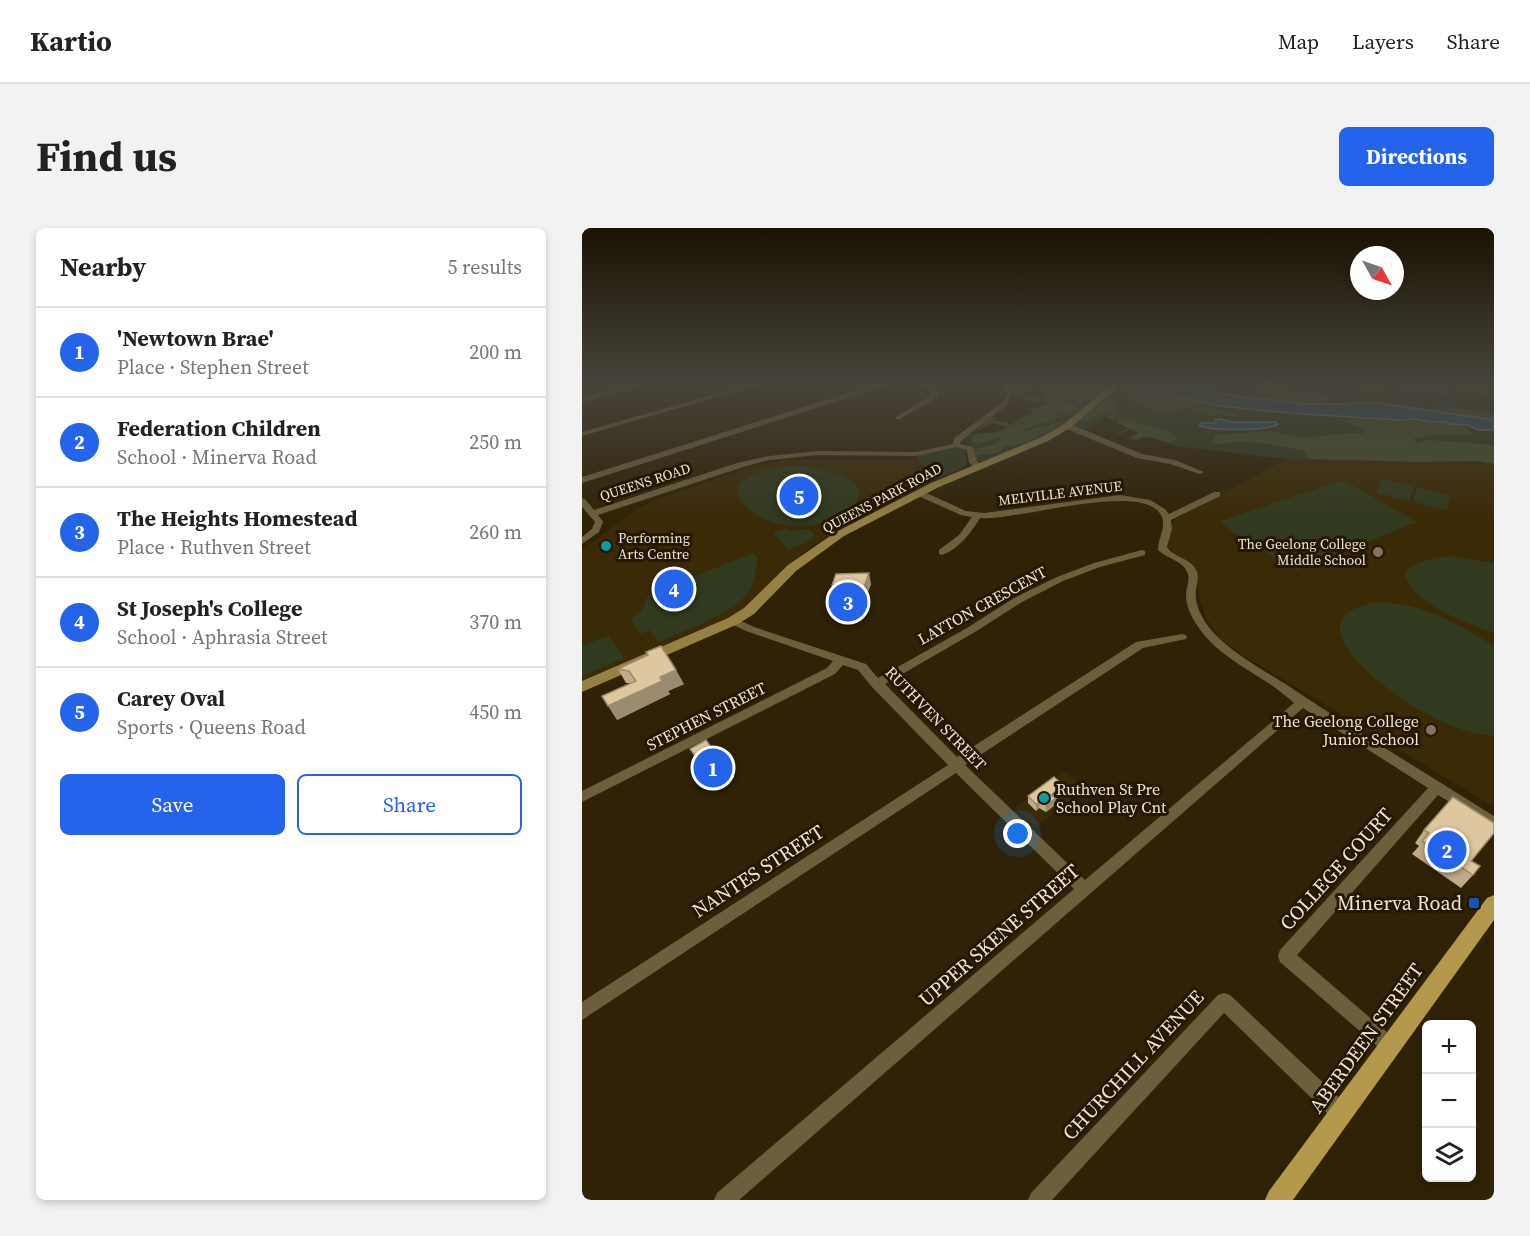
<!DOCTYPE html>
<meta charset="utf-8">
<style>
body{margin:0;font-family:"Source Serif 4",serif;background:#f2f2f2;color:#222}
.controls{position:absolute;right:18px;bottom:18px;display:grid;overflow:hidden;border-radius:9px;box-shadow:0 3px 9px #0003}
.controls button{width:54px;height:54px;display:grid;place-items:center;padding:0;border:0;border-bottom:2px solid #e0e0e0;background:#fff;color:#222;font:30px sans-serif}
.compass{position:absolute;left:768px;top:18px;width:54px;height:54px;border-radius:50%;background:#fff;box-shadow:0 3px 9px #0003;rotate:130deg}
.you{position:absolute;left:436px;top:606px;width:21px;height:21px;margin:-15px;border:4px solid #fff;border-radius:50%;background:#1a73e8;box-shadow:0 0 0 9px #1a73e833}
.badge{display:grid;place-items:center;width:39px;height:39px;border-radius:50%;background:#2563eb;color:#fff;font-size:20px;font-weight:700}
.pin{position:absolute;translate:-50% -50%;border:3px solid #fff;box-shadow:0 2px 6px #0006}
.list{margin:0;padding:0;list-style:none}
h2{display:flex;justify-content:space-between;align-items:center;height:78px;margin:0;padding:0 24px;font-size:26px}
h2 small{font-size:20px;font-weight:400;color:#767676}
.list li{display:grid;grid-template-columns:39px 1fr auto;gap:18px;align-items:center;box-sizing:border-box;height:90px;padding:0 24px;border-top:2px solid #e0e0e0}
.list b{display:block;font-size:22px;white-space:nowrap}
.list p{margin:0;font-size:20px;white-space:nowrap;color:#767676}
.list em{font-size:20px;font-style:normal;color:#767676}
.actions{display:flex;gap:12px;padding:18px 24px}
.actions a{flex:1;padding:14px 0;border:2px solid #2563eb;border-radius:9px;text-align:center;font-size:21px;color:#2563eb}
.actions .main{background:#2563eb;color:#fff}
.icon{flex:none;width:33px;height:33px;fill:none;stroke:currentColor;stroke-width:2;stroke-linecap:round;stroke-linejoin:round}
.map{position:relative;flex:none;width:912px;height:972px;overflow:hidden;border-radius:9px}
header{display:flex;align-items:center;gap:36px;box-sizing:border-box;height:84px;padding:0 30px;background:#fff;border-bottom:2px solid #e0e0e0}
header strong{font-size:28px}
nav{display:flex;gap:33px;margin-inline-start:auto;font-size:21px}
.intro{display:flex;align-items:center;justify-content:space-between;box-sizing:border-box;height:144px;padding:0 36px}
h1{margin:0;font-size:42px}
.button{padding:15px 27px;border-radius:9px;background:#2563eb;color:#fff;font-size:21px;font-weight:700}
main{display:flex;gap:36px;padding:0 36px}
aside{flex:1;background:#fff;border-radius:9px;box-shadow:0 3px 9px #0003}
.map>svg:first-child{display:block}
</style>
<header>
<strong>Kartio</strong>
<nav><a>Map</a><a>Layers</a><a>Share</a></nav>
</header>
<div class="intro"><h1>Find us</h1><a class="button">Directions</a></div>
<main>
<aside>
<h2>Nearby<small>5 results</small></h2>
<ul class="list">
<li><span class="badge">1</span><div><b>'Newtown Brae'</b><p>Place · Stephen Street</p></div><em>200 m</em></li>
<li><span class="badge">2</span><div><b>Federation Children</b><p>School · Minerva Road</p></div><em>250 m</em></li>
<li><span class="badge">3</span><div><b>The Heights Homestead</b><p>Place · Ruthven Street</p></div><em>260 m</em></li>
<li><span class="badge">4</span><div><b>St Joseph's College</b><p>School · Aphrasia Street</p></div><em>370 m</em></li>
<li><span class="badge">5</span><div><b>Carey Oval</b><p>Sports · Queens Road</p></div><em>450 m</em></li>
</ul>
<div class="actions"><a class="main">Save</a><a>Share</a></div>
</aside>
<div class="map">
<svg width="912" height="972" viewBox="0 0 912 972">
<rect width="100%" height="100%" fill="#2f2206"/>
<!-- built -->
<path fill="#3b2a06" d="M750,230l86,4 59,-1 17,3v343l-253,-153 -21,-16 -14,-20 -6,-18 -5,-30 -27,-23 5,-27 114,-61z
M204,232h132l13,21 -118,64 -29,25 -38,38 -23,14 -141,61v-133l55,-41 18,-9 95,-33z
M484,543l21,18 -51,38 -20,-20z"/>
<!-- green -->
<path fill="#31391e" d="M463,156h90l40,13 44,9 70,7 179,12 6,3 20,2v34l-17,-3 -190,-2 -112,-13 -69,-28 -20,11 -19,-3 -9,6 -77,30 -4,-2 -5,-13 -12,-6 10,-8 17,4 65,-36z
M593,156h319v36l-116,-17 -71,1 -50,-6z
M376,219l7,3 2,13 -5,6 -31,12 -15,-26z
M211,238c16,1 70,6 66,30 -1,7 -10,13 -15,17 -34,21 -86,19 -107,-19l2,-10c14,-13 36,-17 54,-18z
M800,251l32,8 -5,14 -33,-8z
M761,252l74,42 -121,48 -65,-39 -11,-10z
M835,259l34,8 -4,15 -34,-8z
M205,300l4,3 18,-2 6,7 -12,8 -15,6 -15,-17z
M171,325l5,5c-2,9 -3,20 -6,28 -12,27 -68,44 -93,56l-10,-12 -8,4 -11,-15 12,-8 6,-16z
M867,328l45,7v70c-24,-9 -88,-31 -89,-61 13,-11 27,-14 44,-16z
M796,374c43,1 80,21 116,44v90c-27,-2 -54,-14 -77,-27 -33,-20 -130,-93 -39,-107z
M27,407l15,23 -42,18v-30z"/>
<!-- forest -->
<path fill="#444f29" d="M428,156h5l-1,3 7,1 -1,-4h6v5h17l-4,-5 72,2 -17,15 -6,-1 -8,4 -10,-5 -13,1 12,2 -1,2h5l4,6 -9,6 -4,-4 -9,1v3l7,-1 -9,6 -14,2 -23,10 52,-13 -14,6 2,2 -7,3 -13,4 2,2 -4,2 -13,5 -17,3c-6,10 -18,6 -28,8l-2,-5c11,-5 21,-1 28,-13l-25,7 -6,-3 3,-7 25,-2 9,-5 -16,-4 -15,8 11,-12 8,-2 -3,4 14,1 3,3 14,-1 -1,-3 -11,3 22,-12 -6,-2 20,-6 -6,-7 4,-1 -8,-6 -16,3 2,2 14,1 3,5 -5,2 -21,-7v-6z
M543,156c12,1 20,7 31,9 30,7 58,15 87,23l-36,-1 -15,-7h-9l-12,5 -18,-4 -22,-9 -9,-8z
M650,156h60l-20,2 17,5 46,5 -15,8 -53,-5 -5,-10z
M778,156l70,2 11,2 11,8 -14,1 -7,-5 -55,-5 -1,1 11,3 -1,2h-11l-14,-6z
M907,156l5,2v8l-7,2 -11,-4 -14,3 -12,-8 25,-1 7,3 -4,-4z
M529,168l6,7 -6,5 5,6 -3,4h-5l3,-6 -3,-1 -19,9 -11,2z
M854,178l58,8v6l-63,-9z
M536,189l51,14 8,7 -7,5 -17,-5 -10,-1 -6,3 -8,-2 10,-5 -9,-4 -22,10 20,-11 -10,-5z
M778,190l38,2 13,-2 19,4 32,2 11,10h-35l-25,5 4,5 11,-4 66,5v19l-17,-3 -59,1 -109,-3 -5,-9c-19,-2 -68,-14 -83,-5l-8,-3 3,-7 54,-4 32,7 48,-5 15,1 -1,-5 -21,-8z"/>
<!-- water -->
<path fill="#2c516a" stroke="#667d8a" stroke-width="1.5" d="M553,156h39l61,12 72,8 71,-1 116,17v10h-16l-10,-5 -18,-1 -5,-2h-14l-14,-3 -19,1 -109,-7 -70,-7 -64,-13z
M638,191l11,3h45l2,2c-8,7 -67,7 -78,2v-3h16l-1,-3z"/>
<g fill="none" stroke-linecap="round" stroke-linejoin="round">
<!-- minor -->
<path fill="#6c5f3c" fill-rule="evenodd" d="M52,156h13l-65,18v-4z
M168,156h12l-180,52v-4z
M335,156h10l9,5 3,7 -39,23h-4v-2l36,-22 -1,-4z
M421,156h6l4,9 -6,12 -46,36 -1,3 13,3 4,14 4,5 -1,2h-6l-5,-6 -2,-12 -11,-3 -40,9 -98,-1 -49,5 -26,7 -145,48 5,7 -4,10 -17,12v-7l10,-8 3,-7 -13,-15v-9l3,1 9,11 143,-47 32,-7 49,-5 98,1 37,-8 1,-6 48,-35 5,-10z
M482,196h6l72,30 33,6 29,12 -4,2 -30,-10 -33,-6 -73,-30z
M334,263h6l44,20 18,2 136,-18 30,5 15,9 4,5 45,-22h6v4l-49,24 1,9 -5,18c7,11 25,11 30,25 2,6 0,12 -1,18 -2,15 7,31 17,42 21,23 51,38 77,55 67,45 136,86 204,129v13l-56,-34 -141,160 99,85 3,6 -3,6 -6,3 -6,-3 -104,-90 -2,-6 2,-6 148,-162 -125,-80 -564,492h-25l3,-7 357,-304 -118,-116 -374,247v-18l366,-237 -76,-78 -14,-17 -15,-5 -8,9 -253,128v-11l245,-123 6,-7 -87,-30 -17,-8 -1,-2 1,-2h8l17,8 112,37 12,14 89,-50 47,-30 43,-21 37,-14 48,-13 3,1v4l-45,12 -37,14 -41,21 -47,30 -90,52 72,73 179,-115 46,-8 4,1 1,2 -1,2 -43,9 -178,117 120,115 209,-177c-27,-26 -64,-38 -89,-67 -9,-11 -19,-26 -19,-41 0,-8 5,-16 1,-23 -4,-11 -21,-14 -29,-22 0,-13 9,-23 3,-35 -19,-35 -147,7 -181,3 -9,15 -21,31 -38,37l-3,-1v-4l20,-15 13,-18 -11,-2 -45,-20z
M642,765l6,2 118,111 2,7 -2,7 -7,2 -7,-2 -110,-107 -172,187h-24l3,-7 187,-198z"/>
<!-- tertiary -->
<path fill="#6c5f3c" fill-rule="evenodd" d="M295,156h14l-309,99v-6z"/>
<!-- secondary -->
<path fill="#958045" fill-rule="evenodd" d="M530,156h10l-52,44 -22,13 -109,46 -95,49 -48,35 -42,43 -16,10 -156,68v-11l146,-63 16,-10 44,-43 48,-33 95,-49 111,-46 22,-13z"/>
<!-- primary -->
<path fill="#b4994c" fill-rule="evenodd" d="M912,667v25l-201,280h-28l4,-9 218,-293z"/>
</g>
<!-- wall -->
<path fill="#bfab88" d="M289,356l-5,13h-9l-3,8h-18l-4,-20z
M66,427l36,29 -16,7 2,3 -53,26 13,-37h-4l-8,-14z
M481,564l-8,6v7l-9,7 -7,-4 -3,3 -8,-8v-7z
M842,602l47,31 2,14 -12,13 -49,-34 7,-8 -4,-3z"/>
<!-- shaded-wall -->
<path fill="#9b8b6f" d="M287,345l2,11 -5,13 -2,-10z
M272,358l3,11 -3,8 -3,-10z
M94,442l8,14 -16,7 2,3 -53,26 -9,-14 52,-29z
M146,538l6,11 -22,12 -6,-10z
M481,557v7l-12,9v-6z
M474,570l-1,7 -9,7v-7z
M458,574l-1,6 -3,3v-7z"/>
<!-- building -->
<path fill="#dec79e" stroke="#9b8b6f" stroke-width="1.5" d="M287,345l-5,14 -10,-1 -3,9 -18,-1 4,-9h-5l4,-11z
M79,418l15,24 -16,7 2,4 -54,25 -6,-10 34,-15 -7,-10 -11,-2 30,-14 -2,-3z
M124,512l13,18 3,-1 6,9 -22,13 -5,-7 4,-2 -15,-21z
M472,549l9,8 -12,10 5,3 -10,7 -6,-3 -4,2 -8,-8z
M871,569l41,26v10l-23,28 9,5 -7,9 -51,-34 7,-8 -5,-3z"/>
<!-- sky -->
<linearGradient id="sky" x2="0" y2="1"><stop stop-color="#1a1303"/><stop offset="0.53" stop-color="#47443b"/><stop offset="1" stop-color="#47443b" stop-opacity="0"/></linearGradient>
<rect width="912" height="293" fill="url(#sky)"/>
<!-- markers -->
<g fill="#0f9aa8" stroke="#251800" stroke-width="2">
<circle cx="24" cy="318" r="6"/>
<circle cx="462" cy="570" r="6"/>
</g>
<g fill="#8d6e63" stroke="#251800" stroke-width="2">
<circle cx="796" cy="324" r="6"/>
<circle cx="849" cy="502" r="6"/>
</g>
<rect fill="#1a4fb4" stroke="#251800" stroke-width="2" x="886" y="669" width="12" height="12" rx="3"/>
<g text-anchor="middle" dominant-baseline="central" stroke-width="6" stroke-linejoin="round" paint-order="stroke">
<!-- far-street labels -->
<g font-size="14" fill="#ede4d4" stroke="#251800">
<text transform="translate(63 254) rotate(-18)">QUEENS ROAD</text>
<text transform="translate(478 265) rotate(-7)">MELVILLE AVENUE</text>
<text transform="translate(300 270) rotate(-28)">QUEENS PARK ROAD</text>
</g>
<!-- far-poi labels -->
<g font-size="14" fill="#ede4d4" stroke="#251800" text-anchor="start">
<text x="36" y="310">Performing<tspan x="36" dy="16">Arts Centre</tspan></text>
<text x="784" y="316" text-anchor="end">The Geelong College<tspan x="784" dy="16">Middle School</tspan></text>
</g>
<!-- street labels -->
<g font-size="16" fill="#ede4d4" stroke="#251800">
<text transform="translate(400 377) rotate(-29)">LAYTON CRESCENT</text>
<text transform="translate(124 488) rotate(-27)">STEPHEN STREET</text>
<text transform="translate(354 490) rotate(46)">RUTHVEN STREET</text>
</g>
<!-- poi labels -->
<g font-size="16" fill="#ede4d4" stroke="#251800" text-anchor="end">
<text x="837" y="493">The Geelong College<tspan x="837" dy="18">Junior School</tspan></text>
<text x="474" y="561" text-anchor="start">Ruthven St Pre<tspan x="474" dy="18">School Play Cnt</tspan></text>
</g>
<!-- near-street labels -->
<g font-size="20" fill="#ede4d4" stroke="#251800">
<text transform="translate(754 641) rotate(-48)">COLLEGE COURT</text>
<text transform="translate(176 643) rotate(-33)">NANTES STREET</text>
<text transform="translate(417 707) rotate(-41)">UPPER SKENE STREET</text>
<text transform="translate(784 810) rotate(-54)">ABERDEEN STREET</text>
<text transform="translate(551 837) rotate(-47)">CHURCHILL AVENUE</text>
</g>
<!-- near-poi labels -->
<g font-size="20" fill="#ede4d4" stroke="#251800" text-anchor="end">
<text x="880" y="675">Minerva Road</text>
</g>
</g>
</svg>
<div class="controls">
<button>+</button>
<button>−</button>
<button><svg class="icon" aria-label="layers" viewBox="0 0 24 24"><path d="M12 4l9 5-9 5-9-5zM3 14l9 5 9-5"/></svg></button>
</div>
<svg class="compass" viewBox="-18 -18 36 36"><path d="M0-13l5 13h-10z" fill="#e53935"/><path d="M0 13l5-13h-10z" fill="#767676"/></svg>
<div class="you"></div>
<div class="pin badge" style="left:131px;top:540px">1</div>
<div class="pin badge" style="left:865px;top:622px">2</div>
<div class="pin badge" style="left:266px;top:374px">3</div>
<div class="pin badge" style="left:92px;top:361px">4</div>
<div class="pin badge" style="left:217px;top:268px">5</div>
</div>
</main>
